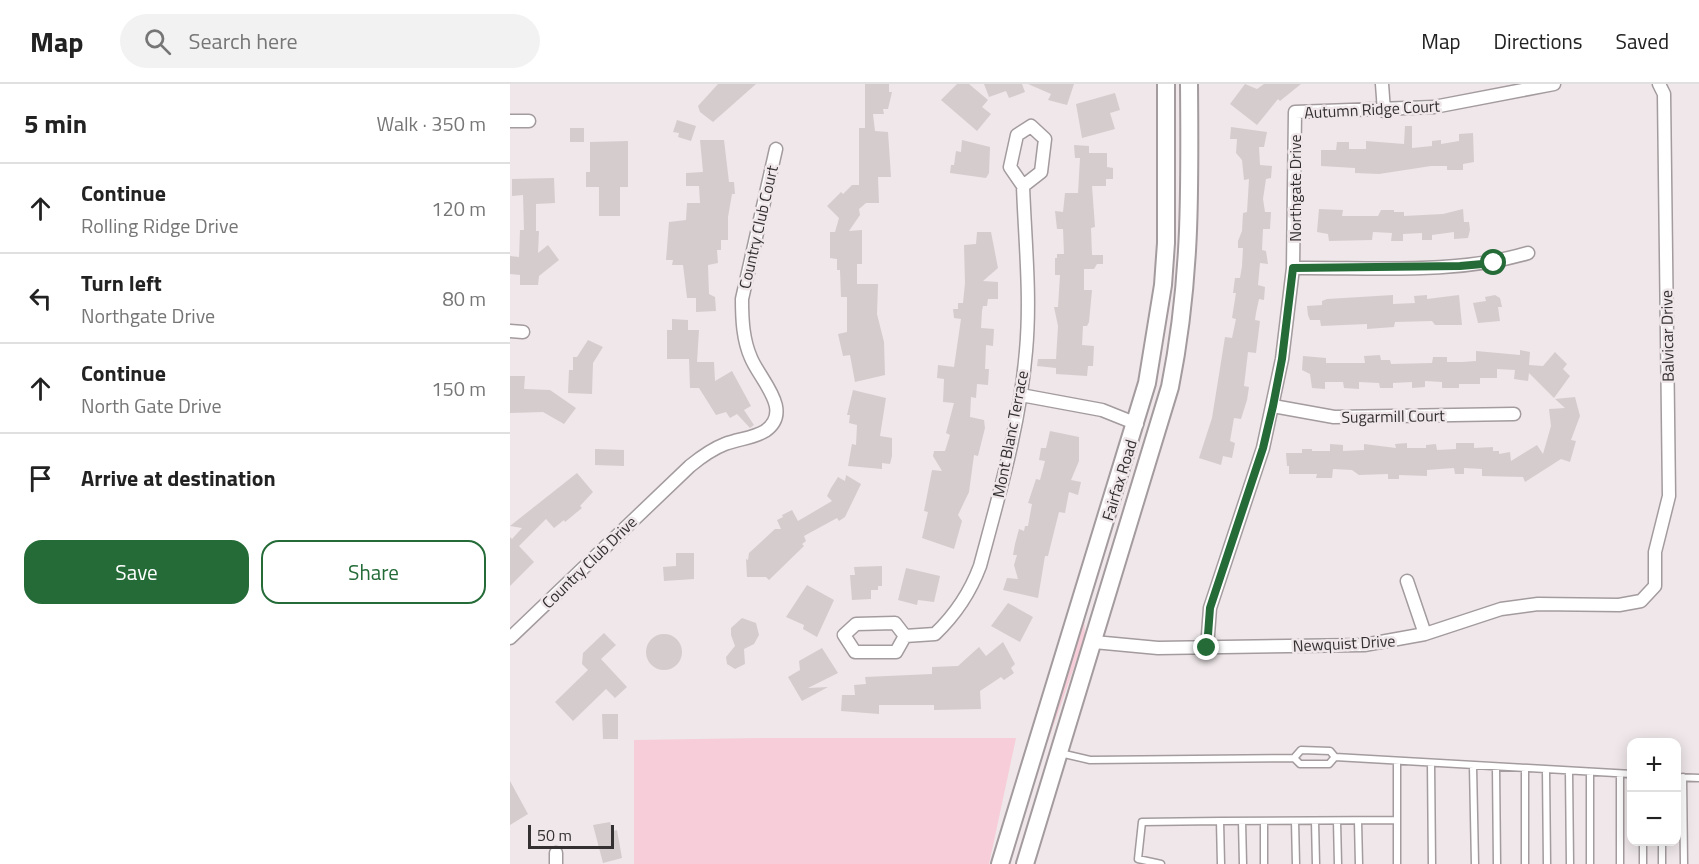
<!DOCTYPE html>
<meta charset="utf-8">
<style>
body{margin:0;font-family:"Titillium Web",sans-serif;background:#f2f2f2;color:#222}
.controls{position:absolute;right:18px;bottom:18px;display:grid;overflow:hidden;border-radius:12px;box-shadow:0 3px 15px #0003}
.controls button{width:54px;height:54px;display:grid;place-items:center;padding:0;border:0;border-bottom:2px solid #e0e0e0;background:#fff;color:#222;font:30px sans-serif}
.scale{position:absolute;left:18px;bottom:15px;width:86px;box-sizing:border-box;padding-left:6px;border:3px solid #343031;border-top:0;font-size:16px;line-height:21px;white-space:nowrap;color:#343031;-webkit-text-stroke:4px #efe7e9;paint-order:stroke}
.stop{position:absolute;width:18px;height:18px;margin:-14px;border:4px solid #246b38;border-radius:50%;background:#fff}
.stop.end{background:#246b38;border-color:#fff;box-shadow:0 2px 6px #0008}
.list{margin:0;padding:0;list-style:none}
h2{display:flex;justify-content:space-between;align-items:center;height:78px;margin:0;padding:0 24px;font-size:26px}
h2 small{font-size:20px;font-weight:400;color:#767676}
.list li{display:grid;grid-template-columns:39px 1fr auto;gap:18px;align-items:center;box-sizing:border-box;height:90px;padding:0 24px;border-top:2px solid #e0e0e0}
.list b{display:block;font-size:22px;white-space:nowrap}
.list p{margin:0;font-size:20px;white-space:nowrap;color:#767676}
.list em{font-size:20px;font-style:normal;color:#767676}
.actions{display:flex;gap:12px;padding:18px 24px}
.actions a{flex:1;padding:14px 0;border:2px solid #246b38;border-radius:18px;text-align:center;font-size:21px;color:#246b38}
.actions .main{background:#246b38;color:#fff}
.icon{flex:none;width:33px;height:33px;fill:none;stroke:currentColor;stroke-width:2;stroke-linecap:round;stroke-linejoin:round}
.map{position:relative;flex:none;width:1189px;height:780px;overflow:hidden}
header{display:flex;align-items:center;gap:36px;box-sizing:border-box;height:84px;padding:0 30px;background:#fff;border-bottom:2px solid #e0e0e0}
header strong{font-size:28px}
nav{display:flex;gap:33px;margin-inline-start:auto;font-size:21px}
.search{width:420px;height:54px;background:#f2f2f2;display:flex;align-items:center;gap:15px;box-sizing:border-box;padding:0 21px;border-radius:33px;color:#767676;font-size:22px}
main{display:flex}
aside{flex:1;background:#fff}
.map>svg:first-child{display:block}
</style>
<header>
<strong>Map</strong>
<div class="search"><svg class="icon" aria-label="search" viewBox="0 0 24 24"><circle cx="10" cy="10" r="6"/><path d="M15 15l6 6"/></svg>Search here</div>
<nav><a>Map</a><a>Directions</a><a>Saved</a></nav>
</header>
<main>
<aside>
<h2>5 min<small>Walk · 350 m</small></h2>
<ul class="list">
<li><svg class="icon" aria-label="ahead" viewBox="0 0 24 24"><path d="M12 20V5M6 11l6-6 6 6"/></svg><div><b>Continue</b><p>Rolling Ridge Drive</p></div><em>120 m</em></li>
<li><svg class="icon" aria-label="left" viewBox="0 0 24 24"><path d="M17 20v-9H6M10 6l-5 5 5 5"/></svg><div><b>Turn left</b><p>Northgate Drive</p></div><em>80 m</em></li>
<li><svg class="icon" aria-label="ahead" viewBox="0 0 24 24"><path d="M12 20V5M6 11l6-6 6 6"/></svg><div><b>Continue</b><p>North Gate Drive</p></div><em>150 m</em></li>
<li><svg class="icon" aria-label="arrive" viewBox="0 0 24 24"><path d="M6 21V4h12l-3 4 3 4H6"/></svg><div><b>Arrive at destination</b></div></li>
</ul>
<div class="actions"><a class="main">Save</a><a>Share</a></div>
</aside>
<div class="map">
<svg width="1189" height="780" viewBox="0 0 1189 780">
<rect width="100%" height="100%" fill="#efe7e9"/>
<!-- green -->
<path fill="#f6cdd8" d="M574,531l1,21 -37,105 -3,-1z
M253,654h253l-27,126h-355v-124z"/>
<!-- building -->
<path fill="#d5ccce" d="M208,0h38l-43,38 -13,-10 -2,-6z
M355,0h24v8h3l-4,17h-5l1,5h-11l2,17 13,1 3,45h-13l1,26h-13l-7,6 1,6 -11,16 13,-1v34h-5v20h21l-1,30 7,28 1,33 -30,7 -5,-27 -7,1 -5,-22 9,-2v-35h-6l-1,-27h-3v-11l-7,-1v-26h5l4,-14 -12,-12 14,-14 2,2 9,-9h7v-57h6z
M447,0h12l19,16 -6,7 9,7 -14,17 -36,-31z
M474,0h38l3,8 -16,6 -3,-7 -17,6z
M518,0h46l-7,21 -19,-5 3,-6z
M735,0l12,5 7,-5h37l-21,17 -2,-2 -21,26 -27,-21z
M605,9l5,17 -10,3 5,16 -33,9 -6,-34z
M167,36l19,6 -5,15 -13,-4 1,-4 -6,-1z
M895,42h7v22l20,-2v-5l9,-1v4l18,-3v-7l14,-1 1,29 -11,2v6h-16v-4h-16l-52,8 -24,-1v-5l-34,-2v-16h15l1,-8h12v7h17v-8l38,3z
M721,43l36,5 -3,15h-5l1,18 12,1 -1,12 -5,1 -3,20 2,13h6l-1,17h-7l-1,21 4,1 2,13 -8,-1 -2,22 7,2 -1,13 -5,-1 -3,14 -1,7 5,1 -4,32 -8,-1 -4,34 5,1 -2,13 -6,19 -7,-1 -4,23 5,2 -3,15 -9,-2 -2,9 -22,-7 13,-40 13,-81 7,1 4,-19 -4,-1 4,-25h-3l2,-15h5l2,-12 1,-18h-5v-7l4,-10 1,-18 4,-1 2,-33 -5,1 -2,-20 -6,-7 1,-14h-7z
M60,44h14v14h-14z
M190,56h24l5,42h5l1,12h-3l-4,23v23h-7v10h-4l1,13 -10,2 1,29 6,3 1,14 -20,1v-14h-9l-4,-33h-11l1,-5h-7l3,-38 17,-2 1,-17h13l-1,-17h-13v-13l17,-1z
M452,56l28,7 -1,26 -3,5 -36,-5 1,-8h3l2,-14 5,1z
M118,57v46h-8v29h-21v-29h-13v-15h4v-30z
M564,61l15,1v7h18v14l6,1v11h-7v7h-14l3,41 -4,1 1,27h11v9h-6l-3,5h-10v21h8l-3,32 -2,4h-4l-1,19 12,1 -1,20h-5l-1,10 -31,-2v-6l-19,-2 1,-7h18l2,-33 -4,-19h4l2,-32h-5v-17h2v-4h7l-1,-25h-6l-2,-18 8,1 2,-19h13l2,-35h-5z
M44,94l1,25 -19,1v27h3l-1,22 10,-8 11,15 -20,16 -1,9h-18v-10l-10,-1v-18l9,1 1,-27h4l-1,-35 -11,1v-17z
M809,125l24,1 -1,6h36l3,-6h13v2h10v4l39,-2 20,-5 1,13h5l1,8 -2,8 -14,1v-7l-22,3v5h-10v-7l-19,1v7h-12l1,-8 -19,-1 -1,8 -43,1 -1,-7 -11,-2z
M467,148h14l7,36 -15,13 15,1v17h-10l-1,7h-4l-1,5 -1,17 13,1 -1,17 -7,-1 -1,24h4l-1,16 -11,-1 -1,14 -5,-1 -1,20 14,3 1,8 -7,28 -4,-1 -5,37 -11,23 4,6 -8,28 -32,-11 6,-26 -4,-1 8,-41 10,1 -9,-15 1,-5h11l5,-16 -4,-2 8,-30 -11,-1 1,-23 -7,-1 1,-13 16,2 7,-48 -7,-1 -1,-9h5v-6h5l2,-20 -1,-38 12,-1z
M883,211v9l22,-1 -1,-7 13,-1v4l32,-4 3,30h-27l-3,-4 -37,1 -1,5 -27,2v-5l-46,2 -1,-6h-10l-2,-5 -1,-9 15,-1v-4l5,-2z
M985,211l5,3 2,9h-4l2,14 -22,2 -5,-20 13,-2 -1,-4z
M162,235l16,1v10h11l-2,32h17l1,19 17,-10 19,35 -7,4 10,15 -4,3 -13,-14 -7,4 -4,-6 -10,3 -17,-27h-9l-1,-29h-22v-29h5z
M78,256l15,7 -10,16 -1,31 -24,-1 1,-23h4v-13h4z
M1010,266l10,2 -1,13 14,1 12,-14 12,12 -4,5 7,7 -16,22 -25,-25 -1,8 -14,-2 1,-9 -18,-1v9h-17v6h-21v4h-17v-6l-17,-1v6l-13,1v-6l-19,1v5h-13l-1,-5 -20,-1v7l-15,-1 -1,-6h-18v7l-13,-1 -2,-14 -8,-4 1,-14 23,2v5h39l-1,-7 16,-1 1,5h9l1,4 41,-1 1,-6h14v5h15l14,-1v-10l44,4z
M0,292h15l-1,13 26,1 26,18 -12,16 -21,-12 -33,1z
M343,306l33,8 -6,38 12,2v18l-2,8 -8,-1v6l-34,-3 4,-22 4,1 1,-20 -8,-2 1,-8h-3z
M1065,313l5,19 -9,24 5,1 -6,21 -9,-3 -36,23 -2,-5 -41,-1v-7l-18,-1v6h-9l-1,-6 -27,2v6l-28,-1v4h-11v-5l-29,1 -7,-5 -19,-1 -1,9h-16l1,-4h-28v-8h-2l-1,-13h16v-4h10v2h18v-7l13,1v6l21,-1v-6l32,4 -1,-4 12,-1v5h19v-3l10,-1 1,6 19,-1v-6h18v5l19,-1v4h6v3l11,-2 1,9 26,-16 6,9 8,-28 -2,-17 16,-1 -10,-9z
M540,347l29,6v24l-8,19 10,2 -3,13 -9,-3 -4,21 -6,-1 -11,44h-3l-7,42 -35,-8 4,-12 11,1 -4,-14 3,-10h-4l2,-11 4,-15 5,2 1,-5h3l4,-22 -4,-1 8,-24 4,1 5,-19 -6,-1 2,-12h5z
M85,365l29,1v16l-29,-1z
M67,389l16,19 -13,14 2,2 -17,14 -1,-2 -10,8 -8,-9 -27,27 15,16 -24,24v-49l2,2 10,-11 -12,-2z
M336,391l15,9 -16,33 -6,4 -2,-3 -33,18 2,5 -4,3 2,2 -35,34 -3,-3h-19l-1,-18 2,1 1,-7 26,-24h6l-4,-9 6,-3 -1,-2 10,-5 6,11 34,-20 -5,-5 4,-8 7,-11 7,4z
M166,469h18v26l-30,2 -1,-14 13,-1z
M372,482v20h-4v4h-7v9l-19,1 -2,-25h5l-1,-8z
M396,484l34,8 -6,26 -16,-2 -1,5 -19,-5z
M297,501l27,15 -17,37 -14,-8 1,-4 -18,-8z
M498,519l25,14 -13,25 -29,-16z
M232,534l14,5 3,12 -5,9 -10,5 1,15 -10,5 -8,-5 -1,-7 9,-11 -4,-11v-7z
M94,549l12,12 -15,14 26,28 -12,11 -9,-9 -33,32 -18,-19 33,-32 -6,-6 1,-11z
M136 568a18 18 0 1 1 36 0a18 18 0 1 1-36 0Z
M493,558l12,22 -4,4 3,5 -10,7 -3,-3 -21,14 1,18 -47,1v-5h-55v9l-38,-3 1,-16h13l-1,-10 12,-1 -1,-7 67,-3v-7l26,-1 21,-19 7,9z
M312,564l16,25 -30,15 20,-1 -26,14 -14,-24 12,-7 -1,-9z
M92,630h16v25h-15z
M0,697l18,33 -18,11z
M100,738l3,9 4,-1 5,28 -19,5 -10,-38z"/>
<g fill="none" stroke-linecap="round" stroke-linejoin="round">
<!-- service casing -->
<g stroke="#a39b9d" stroke-width="9">
<path id="service" d="M550,669l30,7 204,-2 6,6h29l6,-7 -5,-6 -29,-1 -7,8
M825,673l297,17
M921,679l1,101
M963,682l2,98
M986,683l1,97
M1015,685v95
M1036,686l1,94
M1059,687l1,93
M1080,688v92
M1110,690v90
M1166,693l23,1
M1173,693l1,87
M710,737l177,-1v-59
M732,737l1,43
M754,737v43
M785,737l1,43
M805,737l1,43
M827,737l1,43
M848,737l1,43
M1133,758v22
M1152,758v22
M651,780l-23,-5 4,-37 78,-1 1,43
M887,780v-44"/>
</g>
<!-- minor casing -->
<g stroke="#a39b9d" stroke-width="15">
<path id="minor" d="M872,0l2,27
M0,37h19
M783,184c78,-1 161,7 235,-15
M0,247l13,1
M511,311l81,15 35,14
M763,322l61,11 180,-3
M897,497l18,53
M385,539l10,13 -9,16h-41l-11,-17 12,-11z
M395,552l30,-2c21,-20 35,-41 45,-68 19,-71 40,-142 46,-215 5,-55 -1,-110 -3,-165l18,-14 4,-33 -14,-13 -14,9 -7,32 13,19
M0,554l180,-172c11,-9 22,-17 35,-22 13,-5 29,-6 40,-13 29,-20 -5,-51 -14,-73 -8,-18 -9,-38 -9,-59l34,-150
M584,558l64,6 206,-3 61,-11 76,-25 37,-5 81,1 22,-4 14,-15v-34l14,-56 -5,-402 -5,-10
M697,564l3,-40 53,-160 19,-89 11,-91 2,-156 139,-5 120,-23
M46,769v11"/>
</g>
<!-- secondary casing -->
<g stroke="#a39b9d" stroke-width="20">
<path id="secondary" d="M490,780l147,-481 16,-98 3,-42v-159
M515,780l145,-477c21,-105 20,-196 19,-303"/>
</g>
<!-- service -->
<use href="#service" stroke="#fff" stroke-width="6"/>
<!-- minor -->
<use href="#minor" stroke="#fff" stroke-width="12"/>
<!-- secondary -->
<use href="#secondary" stroke="#fff" stroke-width="16"/>
</g>
<g fill="none" stroke-linecap="round" stroke-linejoin="round">
<!-- route -->
<path stroke="#246b38" stroke-width="8" d="M697,564l3,-40 53,-160 10,-42 9,-47 11,-91 167,-2 34,-3"/>
</g>
<g text-anchor="middle" dominant-baseline="central" stroke-width="5" stroke-linejoin="round" paint-order="stroke">
<!-- street labels -->
<g font-size="16" fill="#343031" stroke="#efe7e9">
<text transform="translate(862 25) rotate(-3)">Autumn Ridge Court</text>
<text transform="translate(785 104) rotate(-90)">Northgate Drive</text>
<text transform="translate(248 143) rotate(-77)">Country Club Court</text>
<text transform="translate(1157 252) rotate(-91)">Balvicar Drive</text>
<text transform="translate(883 332) rotate(-1)">Sugarmill Court</text>
<text transform="translate(500 350) rotate(-79)">Mont Blanc Terrace</text>
<text transform="translate(609 396) rotate(-73)">Fairfax Road</text>
<text transform="translate(79 478) rotate(-44)">Country Club Drive</text>
<text transform="translate(834 559) rotate(-3)">Newquist Drive</text>
</g>
</g>
</svg>
<div class="controls">
<button>+</button>
<button>−</button>
</div>
<div class="scale">50 m</div>
<div class="stop" style="left:984px;top:179px"></div>
<div class="stop end" style="left:697px;top:564px"></div>
</div>
</main>
